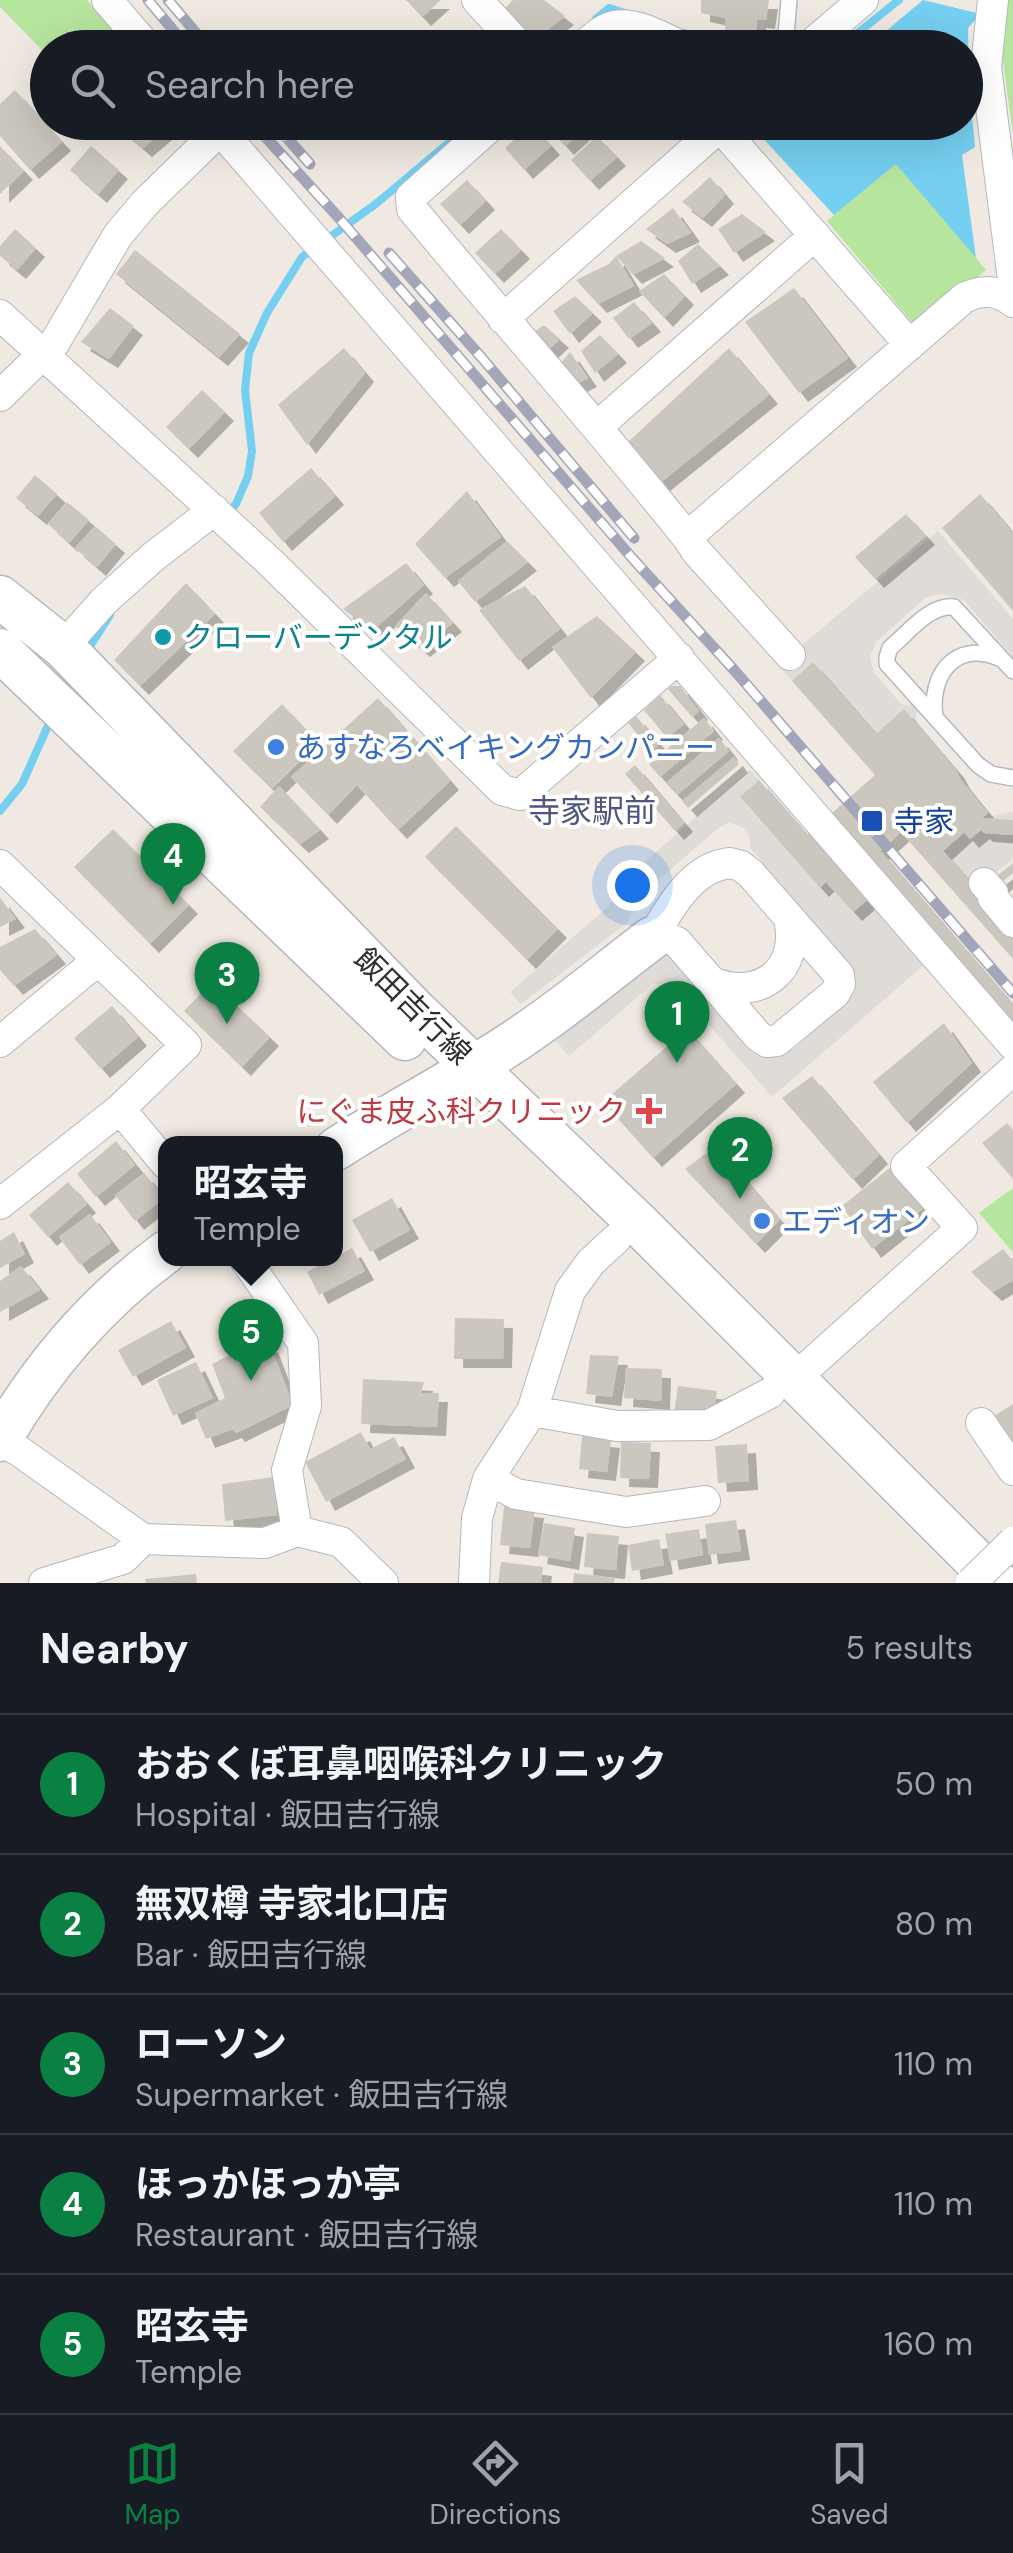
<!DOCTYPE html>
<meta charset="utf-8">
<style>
body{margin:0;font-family:"DM Sans","Noto Sans JP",sans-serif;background:#20242c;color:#f1f3f6}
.you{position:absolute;left:632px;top:885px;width:35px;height:35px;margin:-25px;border:8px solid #fff;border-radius:50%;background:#1a73e8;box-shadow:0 0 0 15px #1a73e833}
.badge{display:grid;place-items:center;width:65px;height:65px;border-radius:50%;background:#0b8043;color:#fff;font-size:32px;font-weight:700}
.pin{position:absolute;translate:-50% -82px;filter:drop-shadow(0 2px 5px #0008)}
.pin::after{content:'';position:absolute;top:52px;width:35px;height:30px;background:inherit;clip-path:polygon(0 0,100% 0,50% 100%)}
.popup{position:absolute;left:158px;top:1136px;width:185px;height:130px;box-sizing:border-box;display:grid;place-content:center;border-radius:20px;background:#171b24;filter:drop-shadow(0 2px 8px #0005);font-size:32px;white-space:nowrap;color:#9ea1a6}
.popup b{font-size:38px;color:#f1f3f6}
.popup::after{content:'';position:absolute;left:50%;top:100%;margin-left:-20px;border:20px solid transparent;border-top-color:#171b24}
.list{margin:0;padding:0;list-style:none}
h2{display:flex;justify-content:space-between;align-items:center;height:130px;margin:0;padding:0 40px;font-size:42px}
h2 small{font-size:32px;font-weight:400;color:#9ea1a6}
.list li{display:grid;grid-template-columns:65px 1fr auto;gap:30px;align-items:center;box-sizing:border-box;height:140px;padding:0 40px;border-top:2px solid #363941}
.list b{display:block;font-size:38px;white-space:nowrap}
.list p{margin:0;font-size:32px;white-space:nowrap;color:#9ea1a6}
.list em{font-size:32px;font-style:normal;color:#9ea1a6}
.icon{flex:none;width:55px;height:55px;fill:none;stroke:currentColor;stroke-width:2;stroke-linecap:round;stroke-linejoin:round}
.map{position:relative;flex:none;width:1013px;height:1583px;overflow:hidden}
.search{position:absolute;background:#171b24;box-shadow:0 10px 40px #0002;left:30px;right:30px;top:30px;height:110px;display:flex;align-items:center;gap:25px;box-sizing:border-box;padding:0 35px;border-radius:55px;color:#9ea1a6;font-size:38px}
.sheet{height:830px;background:#171b24}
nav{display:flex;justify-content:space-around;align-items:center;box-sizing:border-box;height:140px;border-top:2px solid #363941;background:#171b24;font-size:28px;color:#9ea1a6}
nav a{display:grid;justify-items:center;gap:5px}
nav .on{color:#0b8043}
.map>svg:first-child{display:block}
</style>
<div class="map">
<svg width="1013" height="1583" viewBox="0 0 1013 1583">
<defs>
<filter id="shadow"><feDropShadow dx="9" dy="9" stdDeviation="0" flood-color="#0004"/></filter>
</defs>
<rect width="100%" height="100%" fill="#efe9e1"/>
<!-- green -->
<path fill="#b6e59e" d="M0,0h87l42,47 -81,1 -1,7 -47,-48z
M1003,0h10v135l-13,-98z
M896,163l90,107 -69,58 -90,-107z
M1013,1188v64l-34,-39z"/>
<!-- plaza -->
<path fill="#dfdcd8" d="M938,531l75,88v38l-49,-57 -22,-6 -16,3 -50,45 -6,15 4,15 26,31 7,2 10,-1 -1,19 75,93 22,-4v47l-36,30 -34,-38 32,-27 -99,-90 -63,-72 -21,19 -14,-16z
M750,770l9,10 -19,18 79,89 7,-5 41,18 57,65 -152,132 -98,-112 -21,-1 -84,72 -13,-15 92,-81 11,-5h13l110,99 13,-6 51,-46 -80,-128 -4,-13 -12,-13v-11l-7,-9 -14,-6 -13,8 -76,66 -13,27 -106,81 -11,-12 99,-86 10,-22z"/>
<!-- water -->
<path fill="#75cff0" d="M923,0l58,14 -13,14 1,58 6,61 -13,8 14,103 -80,-94 -62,51 -75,-81 3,-11 204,-1v-74l-99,-1z"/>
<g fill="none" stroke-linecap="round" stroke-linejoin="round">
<!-- stream -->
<path stroke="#75cff0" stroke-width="8" d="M596,19l13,-11 19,6
M684,33l44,15
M839,48l60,-48
M323,242l54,-39 88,-74
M226,515l10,-11 12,-28 4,-25 -7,-61 4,-37 18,-40 35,-56 10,-7
M85,654l25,-39
M0,811l22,-27 29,-65"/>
</g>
<!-- building -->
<path fill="#cbc7bf" filter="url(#shadow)" d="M406,0h35l-19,17z
M513,0h31l21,16 -29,23 -34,-28z
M701,0h68l-3,20 -9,-1 -1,21 -31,-8v-14l-24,-5z
M15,90l47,52 -32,28 -30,-34v-32z
M122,122h52l-31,26 -26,-22z
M547,122h44l-26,24 -20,-22z
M531,124l20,22 -27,24 -19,-22z
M597,136l20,21 -27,24 -19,-21z
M0,146l24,25 -24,23z
M91,146l28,24 -21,24 -28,-24z
M710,177l15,18 -22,23 -21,-16z
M467,180l19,21 -26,24 -20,-21z
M673,208l18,25 -24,11 -21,-15z
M742,214l24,18 -32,21 -16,-24z
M15,229l21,19 -19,22 -17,-14v-10z
M501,229l20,21 -26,24 -20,-21z
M641,241l24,17 -32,17 -17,-19 18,30 -36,18 -22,-24 33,-16 7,-8z
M698,244l22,22 -28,18 -14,-23z
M135,250l105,84 -21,23 -103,-83z
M664,274l21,22 -21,22 -25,-27z
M794,288l54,70 -49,35 -54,-71z
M575,296l18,17 -23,21 -17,-23z
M634,302l18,21 -23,16 -16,-21z
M110,308l24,18 -25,33 -28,-17z
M544,325l16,14 -15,14 -15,-18z
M600,335l18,19 -23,19 -14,-22z
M344,348l21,25 -58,72 -29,-40z
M729,348l40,47 -109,88 -33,-40z
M570,352l18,26 -14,7 -17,-17z
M202,390l23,22 -36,37 -23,-22z
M311,468l24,28 -52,46 -24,-29z
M35,475l22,19 -19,22 -22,-18z
M467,491l34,46 -56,41 -30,-34z
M980,494l33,39v78l-71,-83z
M67,502l22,18 -20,23 -21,-19z
M906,514l20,22 -51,43 -20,-22z
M95,526l21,18 -19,23 -22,-19z
M507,541l21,21 -53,40 -17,-21z
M406,563l18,22 -52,46 -29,-22z
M186,583l29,31 -75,72 -26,-26z
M525,586l35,43 -41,32 -40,-51z
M426,593l27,30 -32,25 -26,-22z
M597,616l39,36 -45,46 -39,-51z
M813,662l63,72 28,-25 52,61 5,10 27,33 -6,5 31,2v15l-29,-2 -3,-3 -11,9 -6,-7 -21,19 34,38 36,47v23l-112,-127 -21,19 133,154v20l-162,-181 -18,16 34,40 -14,12 -27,-30 -6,6 -80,-91 19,-17 48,55 68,-60 -83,-94z
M672,686h8l19,25 -7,6 -24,-28z
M660,695l24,29 -17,14 -23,-28z
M378,698l72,83 -52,49 -41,-45 -29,30 -37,-38z
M282,704l36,39 -46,46 -39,-38z
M636,716l23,28 -8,7 -23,-28z
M704,718l10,13 -54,46 -11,-13z
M719,738l10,13 -52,44 -11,-12z
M734,757l5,7 -51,44 -6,-7z
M635,765l49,58 -9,8 -50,-57z
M279,786l41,44 -20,14 -40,-37z
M456,826l102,103 -31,31 -102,-103z
M113,829l76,76 -39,39 -76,-77z
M1013,863v10l-15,12 -5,-6z
M0,898l16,21 -16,8z
M35,929l22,26 -43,31 -14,-16v-23z
M212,982l58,55 -28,30 -58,-56z
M112,1006l26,31 -37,32 -27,-31z
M944,1023l28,40 -65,60 -34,-41z
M687,1029l49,55 -83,74 -50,-56z
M812,1076l67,79 -26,25 -71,-82z
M1007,1123l6,7v49l-31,-36z
M116,1141l19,24 -39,32 -19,-23z
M716,1146l64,74 -24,24 -71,-75z
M896,1163l34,40 -58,46 -30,-43z
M144,1173l20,25 -29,23 -20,-26z
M68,1182l19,22 -39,33 -19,-22z
M392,1198l18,32 -40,22 -18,-32z
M90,1214l21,28 -31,23 -21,-28z
M14,1232l11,22 -25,14v-27z
M352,1248l13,23 -46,24 -12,-23z
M1003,1249l10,12v19l-20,12 -22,-20z
M21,1266l19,24 -40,22v-31z
M455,1318l49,1 -1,40h-49z
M171,1321l15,27 -53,29 -15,-27z
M254,1343l2,6 13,-6 24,62 -57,28 -3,-4 -27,10 -11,-26 30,-15 -13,-34z
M590,1355l29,1 -7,41 -26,-3z
M196,1362l17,36 -40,18 -16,-36z
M626,1368l36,1 -1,32 -37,-3z
M363,1379l61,3 -3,11h18l-2,34 -76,-3z
M678,1386l39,5 -4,28 -39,-5z
M1013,1404v43l-24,-28z
M361,1432l9,17 24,-12 12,22 -80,43 -21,-40z
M582,1436l29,3 -4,33 -28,-3z
M621,1442l30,1 -2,36 -29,-1z
M747,1444l2,37 -31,2 -3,-37z
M274,1477l3,38 -52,6 -3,-37z
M504,1506l31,3 -5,39 -30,-3z
M736,1520l5,31 -32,4 -4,-31z
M544,1523l31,5 -5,33 -32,-6z
M699,1529l4,26 -33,6 -5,-27z
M587,1533l32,3 -3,34 -32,-3z
M659,1539l5,26 -32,6 -4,-26z
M501,1562l42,5 -2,16h-43z
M574,1573l41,5 -1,5h-41z
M196,1574l1,9h-51l-1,-4z"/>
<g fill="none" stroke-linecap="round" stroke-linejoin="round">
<!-- lane casing -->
<g stroke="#b4b7c1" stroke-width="18">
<path id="lane" d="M789,0l-3,35 5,13
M1013,671l-59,-64c-24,-3 -46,26 -64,41l-3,9v7l91,101 13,9 22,4
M935,717c-6,-41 19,-77 64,-59"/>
</g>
<!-- street casing -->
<g stroke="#b4b7c1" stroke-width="32">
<path id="street" d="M107,0l41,48
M477,0l44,48
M993,0l-7,67 27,213
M581,48c9,-7 17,-16 27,-20 24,-10 55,10 77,20
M807,48l56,-48
M213,122l800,923
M495,122l-84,75 1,12c91,110 186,217 275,328l277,-239c18,-9 34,-8 49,4
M720,127l190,218
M0,315l270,247 232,228 18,5 159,-137
M503,319l222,-197
M0,396l55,-54 63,-107 27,-32 75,-73
M598,426l217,-191
M687,537l9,14 94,104
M63,647l41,-46 49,-44 61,-47
M730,863l11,3 10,8 88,101 1,9 -5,9 -58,48 -10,1 -9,-6 -81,-94 -13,-5 -12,1c18,-30 39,-71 78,-75z
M0,865l186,180 -66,64
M984,883l9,10v5l20,24
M712,982c47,20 89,-12 77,-63
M0,1042l98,-82
M0,1204l120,-95 46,55
M244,1258l59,85 3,63 -19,64 10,61
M794,1379l168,-151 -56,-62 107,-96
M532,1411l85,15 92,-1 61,-32
M981,1423l32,47
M0,1441l19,10 124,88 122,4 32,-12 44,11 42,41
M488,1479l28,15 110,18 79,-11
M44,1583l79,-24 20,-20
M474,1583l3,-65 11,-39 44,-68 38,-120 21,-29 25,-23"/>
</g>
<!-- secondary casing -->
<g stroke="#b4b7c1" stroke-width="45">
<path id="secondary" d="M0,597l63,50 353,364 223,213 359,359
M0,650l405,389
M336,1149c63,-41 131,-74 192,-117 43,-29 83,-63 124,-94
M0,1440c43,-75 97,-137 166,-188"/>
</g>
<!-- lane -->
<use href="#lane" stroke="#fff" stroke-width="15"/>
<!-- street -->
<use href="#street" stroke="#fff" stroke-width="30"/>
<!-- secondary -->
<use href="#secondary" stroke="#fff" stroke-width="42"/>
<!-- rail casing -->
<g stroke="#a3a6b8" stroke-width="11">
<path id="rail" d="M148,0l40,48
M168,0l41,48
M252,122l87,96 294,341 102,112 278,322
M273,122l37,42
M389,253l93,105 152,180"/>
</g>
<!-- rail -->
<use href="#rail" stroke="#fff" stroke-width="8" stroke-dasharray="22" stroke-linecap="butt"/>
<!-- street-bridge casing -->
<g stroke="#b4b7c1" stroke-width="32" stroke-linecap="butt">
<path id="street-bridge" d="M971,1583l42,-41"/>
</g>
<!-- street-bridge -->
<use href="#street-bridge" stroke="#fff" stroke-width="30"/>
</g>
<!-- markers -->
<circle fill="#0f9aa8" stroke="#fff" stroke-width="4" cx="163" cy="637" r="10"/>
<g fill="#3f7fe0" stroke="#fff" stroke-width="4">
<circle cx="276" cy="747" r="10"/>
<circle cx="762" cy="1221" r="10"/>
</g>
<rect fill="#1a4fb4" stroke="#fff" stroke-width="4" x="860" y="809" width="24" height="24" rx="5"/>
<path fill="#e0444e" stroke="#fff" stroke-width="4" d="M644 1096h10v10h10v10h-10v10h-10v-10h-10v-10h10z"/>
<g text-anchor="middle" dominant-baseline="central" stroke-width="8" stroke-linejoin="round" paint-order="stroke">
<!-- culture labels -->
<g font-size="30" fill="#0d838f" stroke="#fff" text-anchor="start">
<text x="183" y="637">クローバーデンタル</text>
</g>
<!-- shop labels -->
<g font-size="30" fill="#366cbe" stroke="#fff" text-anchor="start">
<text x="296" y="747">あすなろベイキングカンパニー</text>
<text x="782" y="1221">エディオン</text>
</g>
<!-- transit labels -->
<g font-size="30" fill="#164399" stroke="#fff" text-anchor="start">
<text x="894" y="821">寺家</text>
</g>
<!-- street labels -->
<g font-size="30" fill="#2e2e2e" stroke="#fff">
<text transform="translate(413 1006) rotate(45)">飯田吉行線</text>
</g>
<!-- health labels -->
<g font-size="30" fill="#be3a42" stroke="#fff" text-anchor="end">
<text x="626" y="1111">にぐま皮ふ科クリニック</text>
</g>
<!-- neighbourhood labels -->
<g font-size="32" fill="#4d5680" stroke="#fff">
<text x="592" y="811">寺家駅前</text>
</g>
</g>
</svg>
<div class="you"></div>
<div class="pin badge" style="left:677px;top:1063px">1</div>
<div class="pin badge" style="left:740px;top:1199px">2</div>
<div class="pin badge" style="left:227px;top:1024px">3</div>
<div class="pin badge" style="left:173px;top:905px">4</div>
<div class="pin badge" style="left:251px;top:1381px">5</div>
<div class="popup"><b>昭玄寺</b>Temple</div>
<div class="search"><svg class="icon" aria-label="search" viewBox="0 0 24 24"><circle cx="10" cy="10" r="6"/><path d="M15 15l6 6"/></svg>Search here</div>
</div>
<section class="sheet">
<h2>Nearby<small>5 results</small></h2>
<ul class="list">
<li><span class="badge">1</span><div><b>おおくぼ耳鼻咽喉科クリニック</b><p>Hospital · 飯田吉行線</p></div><em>50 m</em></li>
<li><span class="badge">2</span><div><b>無双樽 寺家北口店</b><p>Bar · 飯田吉行線</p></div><em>80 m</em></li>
<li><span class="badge">3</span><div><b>ローソン</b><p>Supermarket · 飯田吉行線</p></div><em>110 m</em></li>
<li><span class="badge">4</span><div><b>ほっかほっか亭</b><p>Restaurant · 飯田吉行線</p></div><em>110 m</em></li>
<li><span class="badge">5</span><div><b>昭玄寺</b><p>Temple</p></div><em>160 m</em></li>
</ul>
</section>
<nav>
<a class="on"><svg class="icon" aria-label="map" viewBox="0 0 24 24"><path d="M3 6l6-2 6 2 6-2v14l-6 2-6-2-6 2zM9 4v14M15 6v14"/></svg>Map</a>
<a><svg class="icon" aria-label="directions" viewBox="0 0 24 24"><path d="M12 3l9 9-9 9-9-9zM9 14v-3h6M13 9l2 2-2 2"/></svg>Directions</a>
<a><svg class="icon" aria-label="saved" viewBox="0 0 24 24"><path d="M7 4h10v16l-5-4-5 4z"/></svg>Saved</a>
</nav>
